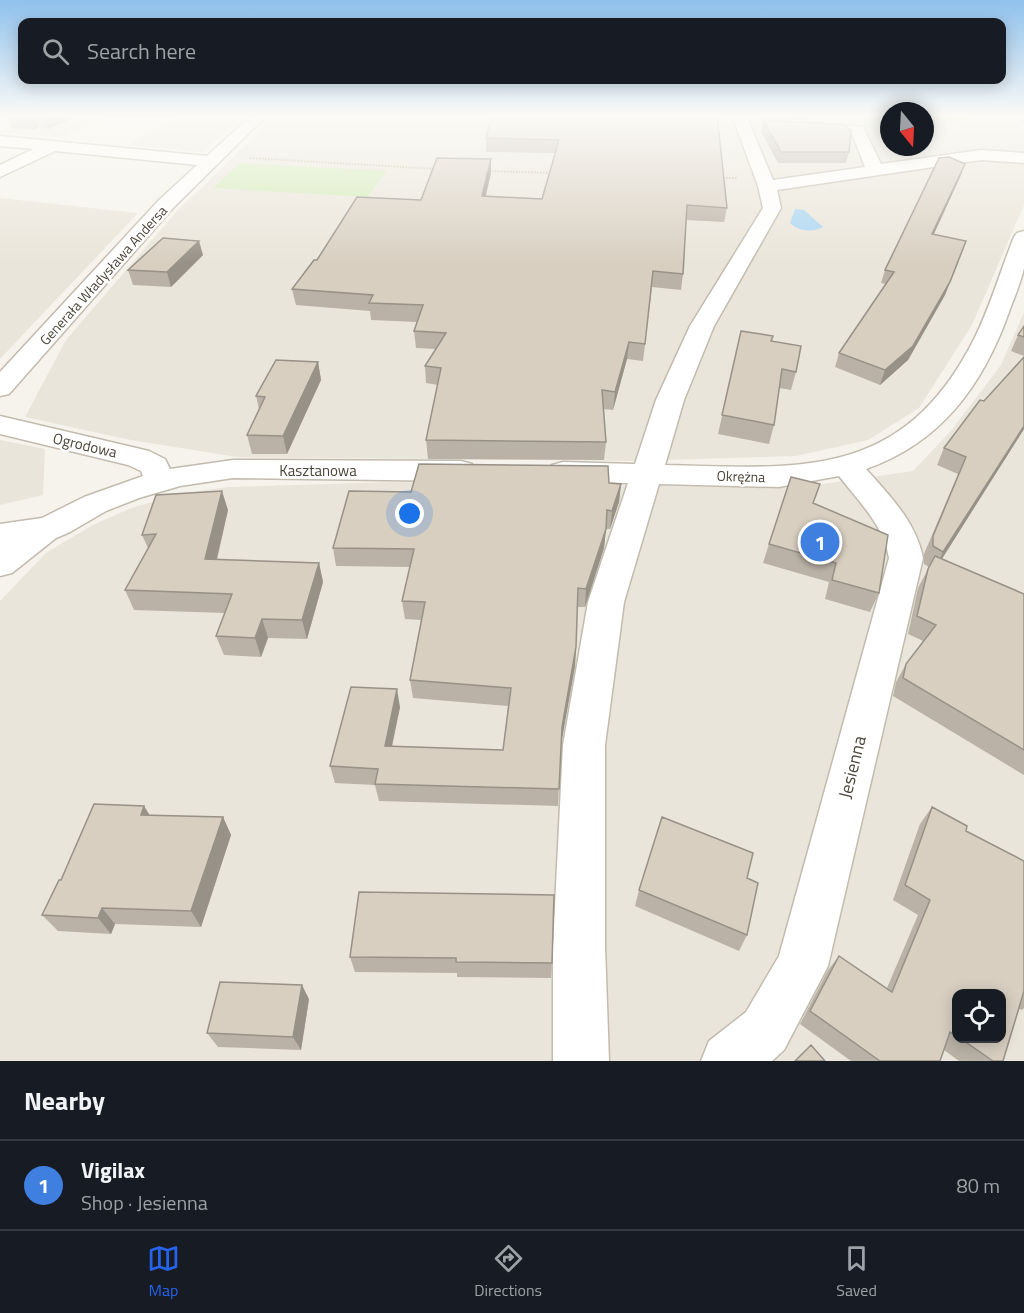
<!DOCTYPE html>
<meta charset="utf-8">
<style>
body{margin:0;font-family:"Titillium Web",sans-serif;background:#20242c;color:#f1f3f6}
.controls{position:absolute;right:18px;bottom:18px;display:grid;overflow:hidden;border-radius:12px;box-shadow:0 3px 15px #0003}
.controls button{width:54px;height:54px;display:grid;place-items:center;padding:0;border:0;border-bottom:2px solid #363941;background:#171b24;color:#f1f3f6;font:30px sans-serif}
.compass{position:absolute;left:880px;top:102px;width:54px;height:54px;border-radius:50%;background:#171b24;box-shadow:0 3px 15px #0003;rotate:162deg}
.you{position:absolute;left:410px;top:514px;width:21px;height:21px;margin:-15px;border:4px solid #fff;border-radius:50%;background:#1a73e8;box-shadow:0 0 0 9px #1a73e833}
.badge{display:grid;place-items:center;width:39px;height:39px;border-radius:50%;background:#2563eb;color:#fff;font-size:20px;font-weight:700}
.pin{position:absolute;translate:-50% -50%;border:3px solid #fff;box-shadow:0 2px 6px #0006}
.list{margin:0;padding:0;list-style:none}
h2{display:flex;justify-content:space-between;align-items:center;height:78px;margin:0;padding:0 24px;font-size:26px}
h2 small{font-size:20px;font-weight:400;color:#9ea1a6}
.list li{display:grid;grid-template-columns:39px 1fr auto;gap:18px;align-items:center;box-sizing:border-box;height:90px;padding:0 24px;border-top:2px solid #363941}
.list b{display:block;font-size:22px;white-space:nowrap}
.list p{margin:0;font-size:20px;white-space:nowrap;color:#9ea1a6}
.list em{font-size:20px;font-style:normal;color:#9ea1a6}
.icon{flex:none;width:33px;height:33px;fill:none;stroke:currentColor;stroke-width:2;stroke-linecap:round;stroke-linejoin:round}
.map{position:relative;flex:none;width:1024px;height:1061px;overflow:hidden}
.search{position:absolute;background:#171b24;box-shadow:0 3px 15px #0003;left:18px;right:18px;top:18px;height:66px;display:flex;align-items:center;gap:15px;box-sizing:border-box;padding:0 21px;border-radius:12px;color:#9ea1a6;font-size:22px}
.sheet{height:168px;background:#171b24}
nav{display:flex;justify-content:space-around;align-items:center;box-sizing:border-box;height:84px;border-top:2px solid #363941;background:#171b24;font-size:16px;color:#9ea1a6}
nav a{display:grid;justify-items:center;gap:3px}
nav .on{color:#2563eb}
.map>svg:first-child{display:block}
</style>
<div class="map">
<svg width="1024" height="1061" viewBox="0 0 1024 1061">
<rect width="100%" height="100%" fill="#f6f3ec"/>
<!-- residential -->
<path fill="#eae5da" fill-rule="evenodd" d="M36,115h74l-49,23 -61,-6z
M149,115h96l-42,37 -75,-7 50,-27z
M277,115h601l-2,17 13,-1v16h36v-22l79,-10 20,13v77l-52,120 -53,83 -51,32 -72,16 -163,5 -396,-4 -106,-17 -106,-23 41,-77 111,-129z
M0,198l138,15 -138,146z
M1024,312v749h-1024v-460l47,-49 46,-27 38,-17 53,-15 45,-6 164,-5 402,6 118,-17 37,-39 51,-67zM956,994h46v44h-46z
M0,440l45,9 -2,46 -43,10z"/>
<!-- green -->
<path fill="#d2eab5" d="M859,115h30v16l-13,1 -4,-4h-6z
M925,115h75l-75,10z
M240,163l147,8 -20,26 -154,-9z"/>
<!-- water -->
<path fill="#a9d4f2" d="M795,209l9,1 19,17c-11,6 -25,4 -33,-4z"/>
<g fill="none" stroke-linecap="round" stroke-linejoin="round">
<!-- minor casing -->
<g stroke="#c2bbae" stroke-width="3">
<path id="minor" d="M252,115h15l-94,93 -164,186 -9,2v-24l159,-172 38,-35 -142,-14 -55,26v-12l33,-16 -33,-3v-10l207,20z
M732,115h14l27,65 92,-13 -13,-33 -52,-4 -3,-3 3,-3 5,-2 58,5 18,37 100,-14 43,3v10l-43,-3 -204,30 4,18 -67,118 -30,74 -19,65c131,3 233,16 305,-118 19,-35 29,-73 44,-110l3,-4 7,-2c0,12 0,25 0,37 -3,14 -10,30 -15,44 -26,73 -68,131 -143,157 24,27 50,53 57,89l-95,408 -44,84 -12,11h-71l8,-20 37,-29 33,-56 110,-398c-6,-34 -30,-56 -50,-82l-60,11 -120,-3 -35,118 -19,143v201l4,115h-56v-115l10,-201 25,-143 40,-119 -65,-1 -11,-3 -4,-7 4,-7 11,-3 72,2 21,-64 34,-74 73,-118 -5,-22z
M1013,115h11v6z
M0,416l149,35 16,8 5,10 63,-9 228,1 11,3 4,7 -4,7 -11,3 -228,-3 -53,8 -41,12 -33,13 -36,21 -14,6 -44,35 -12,3v-52l42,-6 42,-21 59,-21 -2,-5 -13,-6 -128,-31z"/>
</g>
<!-- path -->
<path stroke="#c4b79f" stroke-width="2" stroke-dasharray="1.5 1.5" stroke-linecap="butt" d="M250,158l187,11
M486,171l68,2
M720,178h17"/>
<!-- minor -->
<use href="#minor" fill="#fff" fill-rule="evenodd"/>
</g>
<!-- wall -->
<path fill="#bab2a6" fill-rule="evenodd" d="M80,115l-32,14 -9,-2 -5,3 -22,-2 -5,-12z
M717,115l10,93 -3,14 -38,-2 -3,54 -2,16 -29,-3 -9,74 -16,-2 -14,51 -10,-1 3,33 -2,18 -176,-1 -2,-19 12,-55 -12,-2 -1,-17 11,-17 -20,-1 -2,-17 3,-9 -46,-2 -1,-9 -74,-6 -4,-16 25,-29 174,-101v14l-5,23 56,3 13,-46 -69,-1v-14z
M752,115h63l-13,5 -48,-3z
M763,120l86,32 -3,11h-68l-17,-32z
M961,175l-28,60 17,47 -5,13 -37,65 -28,25 -45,-18 4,-14 47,-69 -5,-1 4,-13z
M203,255l-32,32 -38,-2 -5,-15z
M1024,326v30l-13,-5 7,-16z
M741,331l31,10 24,31 -5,18 -12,-2 -5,37 -5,19 -51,-10z
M1024,356v73l-83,130 83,35v181l-131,-79 3,-14 10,-18 17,-23 -15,-7 10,-46 11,-21 -5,-3v-10l34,-80 -21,-9 7,-17 40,-47z
M318,362l3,18 -34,74h-35l-5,-19 12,-26 -3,-13z
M609,483l12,1 -2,18 -9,27h-4l-2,19 -19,59h-7l-3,59 -14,75 -3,65 -179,-5 -4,-16 -40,-2 -5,-17 70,-59 -8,40 111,3 5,-44 -95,-8 -3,-18 11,-60 -16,-1 -3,-18 8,-34 -74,-1 -3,-18 78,-56z
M814,504l65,89 -9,19 -45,-13 4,-17 -66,-19 6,-19z
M228,510l-11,50 102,3 4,19 -16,57 -39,-1 -7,19 -37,-2 -8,-19 9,-23 -91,-3 -9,-20 23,-42 -6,-13z
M144,806l5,9 74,2 8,18 -30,92 -86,-3 -4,10 -53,-3 -16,-16 19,-35z
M932,807l34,24 58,30v147l-2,2 -3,-1 -16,52h-44l-15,-11 -4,11h-89l-51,-37 28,-54 11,-14 48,32 31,-73 -25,-15 27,-76zM957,993l45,45h-45z
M639,890l108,45 -8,16 -104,-45z
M359,892l193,71 -1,15 -94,-1v-4l-102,-1 -5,-15z
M309,999l-8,51 -83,-3 -11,-14z"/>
<!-- shaded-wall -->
<path fill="#979187" d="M49,115h31l-32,14 -4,-12z
M803,115h12l-13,5z
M35,116l4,11 -5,3 -5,-12z
M491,159v14l-9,37v-14z
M965,164l-4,11 -33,72 4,-13z
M199,241l4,14 -32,32 -4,-15z
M950,282l-5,13 -37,65 -28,25 5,-15z
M629,342l-2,17 -14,51 2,-18z
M318,362l3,18 -34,74 -4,-18z
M1024,426v3l-89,141 8,-18z
M621,484l-2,18 -9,27 2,-18z
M222,491l6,19 -16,69 -7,-20z
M606,529l-2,19 -19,59 1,-18z
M319,563l4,19 -16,57 -5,-19z
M262,619l6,19 -7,19 -6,-19z
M576,647l-1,19 -14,79 1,-18z
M397,689l3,18 -12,57 -3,-18z
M144,806l11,18 -14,-9z
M223,817l8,18 -30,92 -10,-16z
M102,908l13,16 -4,10 -13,-16z
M302,985l7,14 -8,51 -8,-13z"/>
<!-- building -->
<path fill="#d8cfc1" stroke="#979187" stroke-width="1.5" d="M10,115h39l-5,2 -9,-1 -6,2 -22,-2z
M492,115h225l10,93 -40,-3 -4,69 -30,-3 -8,73 -16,-2 -14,50 -13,-2 4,52 -180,-2 15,-72 -16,-2 21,-33 -32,-2 9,-26 -54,-2 4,-8 -81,-6 22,-29h3l40,-63 64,3 16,-42 54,1 -9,37 60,3 17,-59 -73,-2z
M763,120l83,5 5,6 -2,21h-68z
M949,157l16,7 -33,70 34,7 -16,41 -37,64 -28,24 -46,-17 55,-81 -9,-2 54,-112z
M163,238l36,3 -32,31 -39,-2z
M1024,326v11l-6,-2z
M741,331l32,5 -2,5 30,5 -5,26 -14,-3 -8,56 -52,-10z
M1024,357v69l-81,126 -10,-6v-10l33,-79 -22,-9 36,-48 4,1z
M276,360l42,2 -35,74 -36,-1 18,-38 -9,-1z
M419,464l189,2 1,17 12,1 -9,27 -5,-1 -1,19 -20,60 -8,-1 -2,59 -14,80 -3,62 -184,-5 3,-15 -48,-3 21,-79 46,2 -12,57 118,4 8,-62 -101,-8 15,-78 -23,-1 12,-52 -81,-1 16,-57 62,1z
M791,477l29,7 -7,19 75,32 -9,58 -47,-13 4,-17 -67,-19z
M222,491l-17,68 114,4 -17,57 -40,-1 -7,19 -39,-2 16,-42 -107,-4 31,-56 -14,1 14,-40z
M935,556l89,38v156l-121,-72 3,-14 30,-39 -19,-9 11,-47z
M94,804l50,2 -3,9 82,2 -32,94 -89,-3 -4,10 -56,-3 17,-35h2z
M932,807l35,19 -1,5 58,30v130l-21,70h-10l-33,-23h42v-45h-45v43l-7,-4 -10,29h-60l-70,-50 29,-55 53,36 38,-92 -25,-15z
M662,817l91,36 -6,25 11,5 -11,52 -108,-45z
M359,892l195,3 -2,68 -96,-1v-4l-106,-1z
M220,982l82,3 -9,52 -86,-4z
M811,1045l14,16h-30z"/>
<!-- sky -->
<linearGradient id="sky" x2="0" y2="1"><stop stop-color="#8fc1ec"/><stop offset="0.44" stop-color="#fbfaf6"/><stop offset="1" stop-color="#fbfaf6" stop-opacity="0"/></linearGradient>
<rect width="1024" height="263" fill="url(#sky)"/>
<g text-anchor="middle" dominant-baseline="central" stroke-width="5" stroke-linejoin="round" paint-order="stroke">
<!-- far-street labels -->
<g font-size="14" fill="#4b4439" stroke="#fff">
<text transform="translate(103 275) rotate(-48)">Generała Władysława Andersa</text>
<text transform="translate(741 476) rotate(2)">Okrężna</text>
</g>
<!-- street labels -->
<g font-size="15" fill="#4b4439" stroke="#fff">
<text transform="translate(85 445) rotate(13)">Ogrodowa</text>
<text x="318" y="470">Kasztanowa</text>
</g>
<!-- near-street labels -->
<g font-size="18" fill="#4b4439" stroke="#fff">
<text transform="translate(852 767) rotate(-76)">Jesienna</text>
</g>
</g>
</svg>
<div class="controls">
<button><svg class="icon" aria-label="locate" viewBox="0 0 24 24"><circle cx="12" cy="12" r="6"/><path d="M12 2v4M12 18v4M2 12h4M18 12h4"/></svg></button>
</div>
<svg class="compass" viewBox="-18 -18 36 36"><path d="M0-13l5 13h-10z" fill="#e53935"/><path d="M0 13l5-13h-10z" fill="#9ea1a6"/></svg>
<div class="you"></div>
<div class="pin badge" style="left:820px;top:542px;background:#3f7fe0">1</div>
<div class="search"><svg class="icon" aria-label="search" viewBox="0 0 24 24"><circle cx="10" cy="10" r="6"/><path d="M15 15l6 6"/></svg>Search here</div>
</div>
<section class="sheet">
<h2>Nearby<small></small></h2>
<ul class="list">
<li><span class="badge" style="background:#3f7fe0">1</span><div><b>Vigilax</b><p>Shop · Jesienna</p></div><em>80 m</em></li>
</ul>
</section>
<nav>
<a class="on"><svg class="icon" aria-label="map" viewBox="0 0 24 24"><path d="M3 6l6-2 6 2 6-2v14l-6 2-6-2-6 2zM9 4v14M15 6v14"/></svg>Map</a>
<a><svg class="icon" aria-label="directions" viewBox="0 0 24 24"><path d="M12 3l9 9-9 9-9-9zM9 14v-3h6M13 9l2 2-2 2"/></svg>Directions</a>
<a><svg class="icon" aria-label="saved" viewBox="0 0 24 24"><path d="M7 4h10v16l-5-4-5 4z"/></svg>Saved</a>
</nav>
